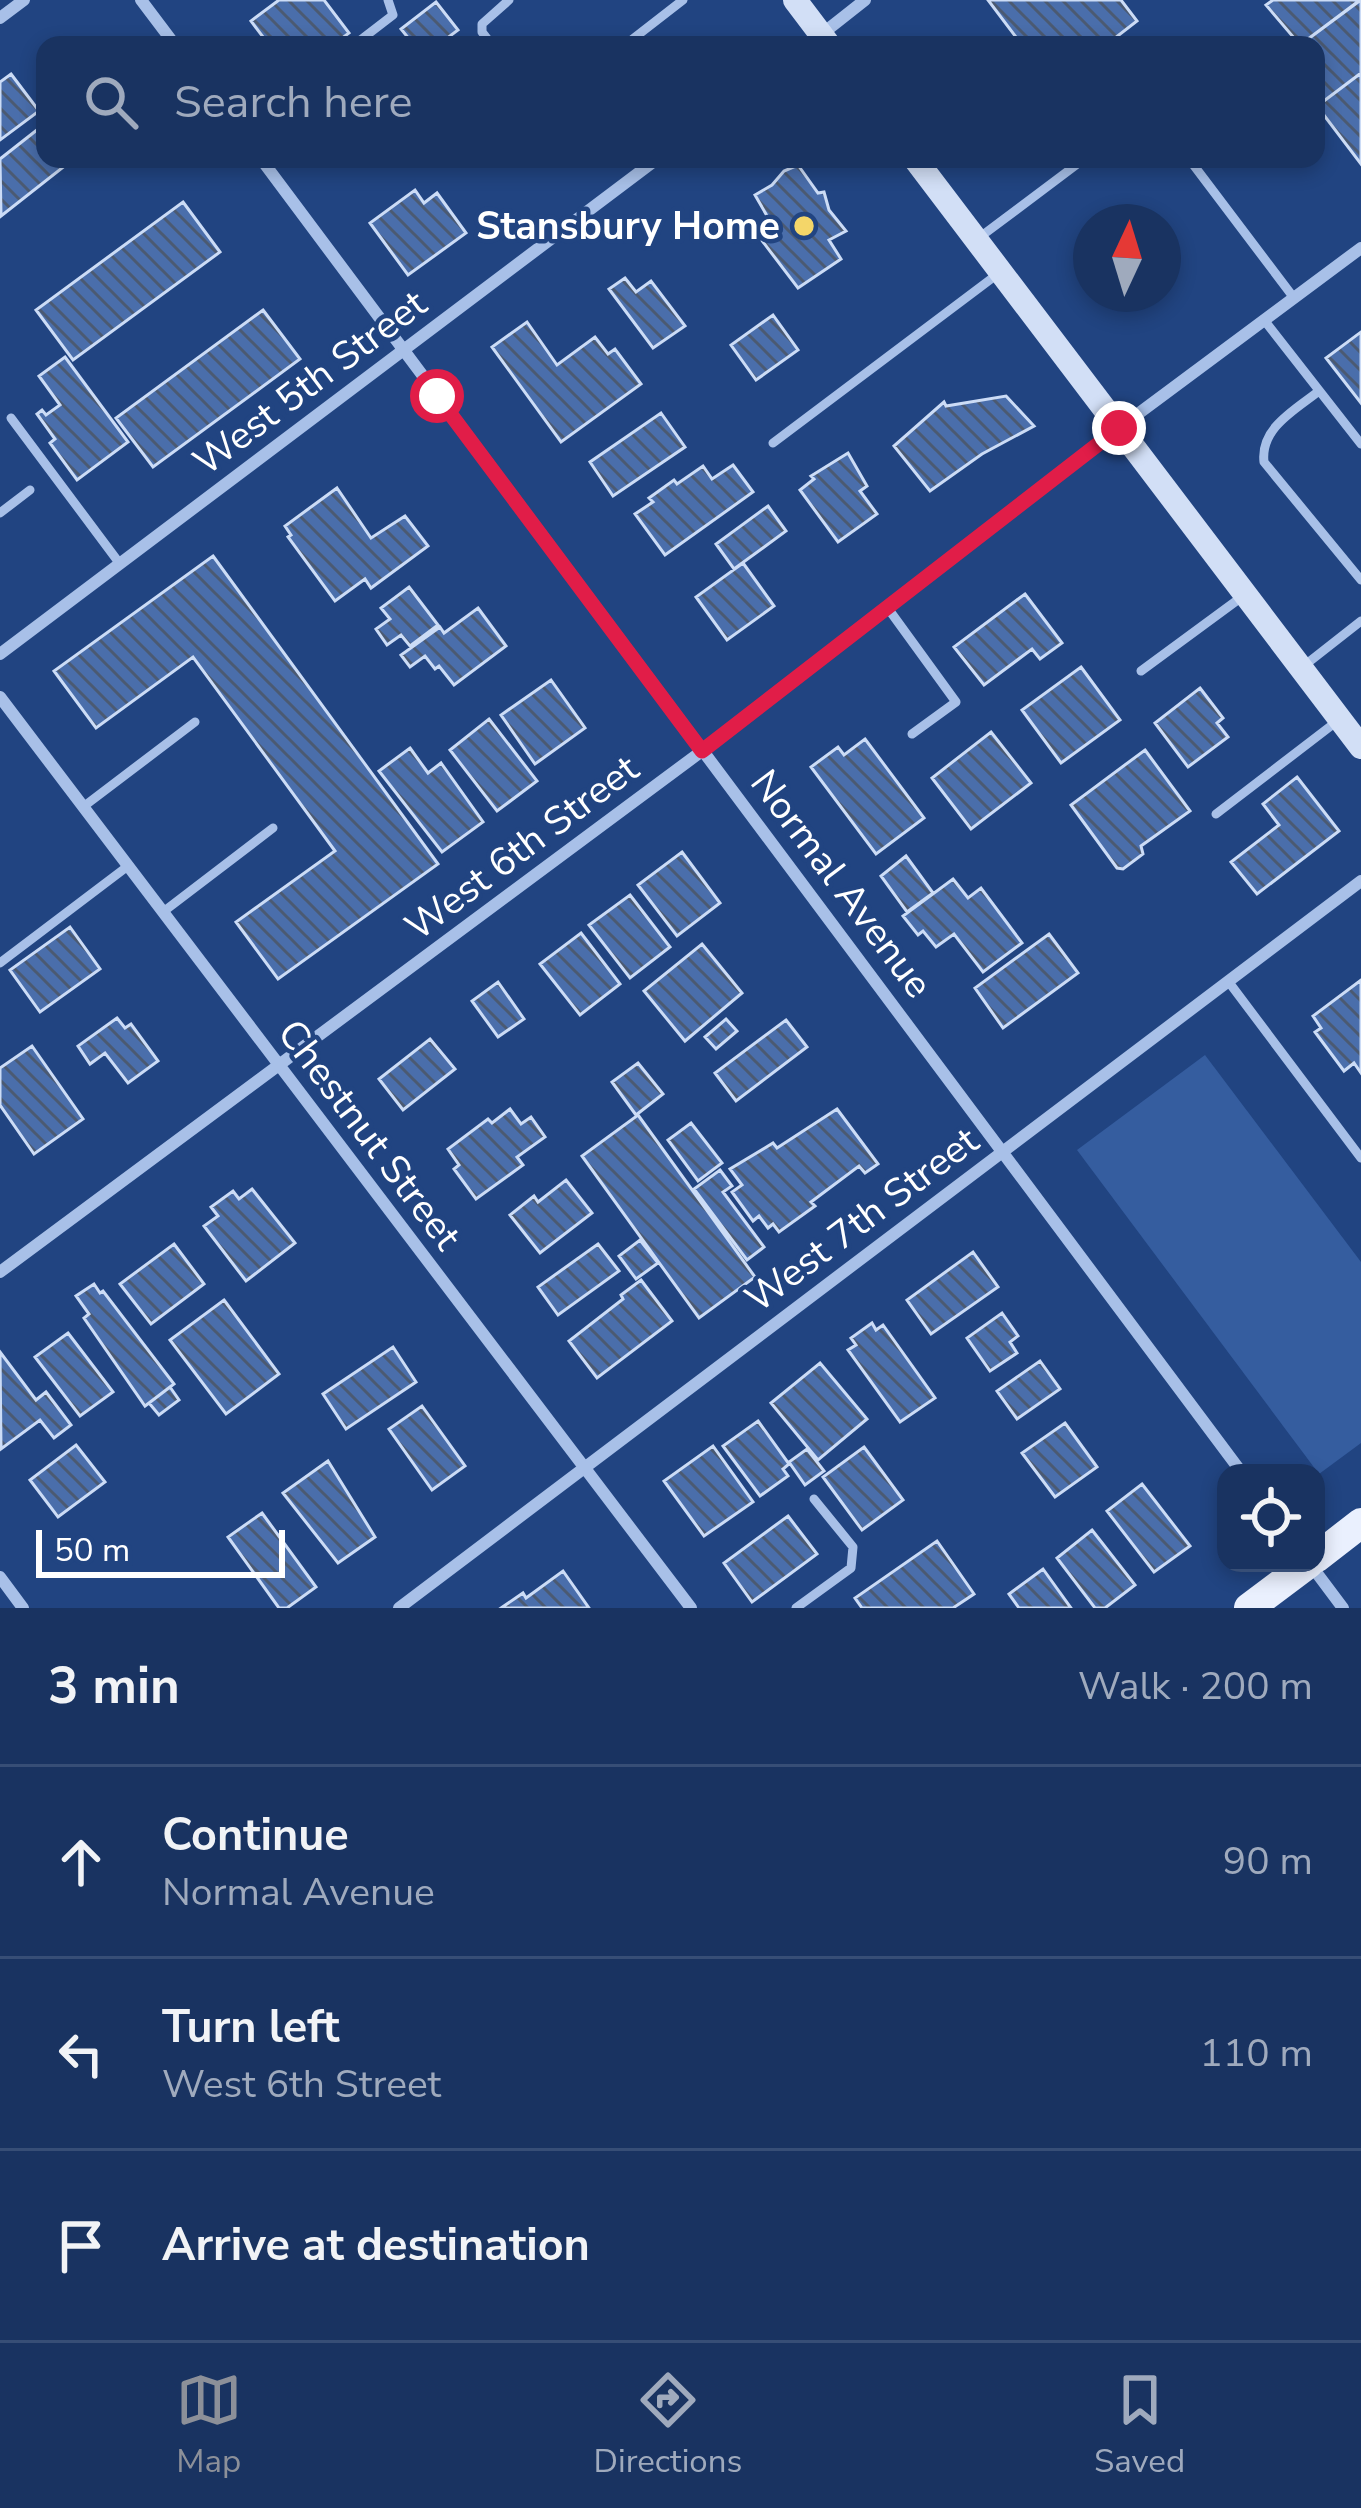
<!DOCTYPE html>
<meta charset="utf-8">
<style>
body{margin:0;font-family:"Nunito Sans",sans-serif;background:#223b67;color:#f1f3f6}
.controls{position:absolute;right:36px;bottom:36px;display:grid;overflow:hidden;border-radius:24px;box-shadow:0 6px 18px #0003}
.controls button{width:108px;height:108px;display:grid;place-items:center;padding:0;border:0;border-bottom:3px solid #374e76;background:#193361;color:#f1f3f6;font:60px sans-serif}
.compass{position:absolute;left:1073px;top:204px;width:108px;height:108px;border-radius:50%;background:#193361;box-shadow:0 6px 18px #0003;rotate:4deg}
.scale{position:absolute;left:36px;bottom:30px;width:249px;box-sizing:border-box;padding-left:12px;border:6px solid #fff;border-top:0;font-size:33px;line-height:42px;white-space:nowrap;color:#fff;-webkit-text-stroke:9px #214481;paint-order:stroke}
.stop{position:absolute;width:36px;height:36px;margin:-27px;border:9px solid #e11d48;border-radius:50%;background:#fff}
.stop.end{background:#e11d48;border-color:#fff;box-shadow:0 3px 12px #0008}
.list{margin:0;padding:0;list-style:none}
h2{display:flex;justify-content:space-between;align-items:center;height:156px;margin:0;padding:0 48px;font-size:51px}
h2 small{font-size:39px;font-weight:400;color:#9faabd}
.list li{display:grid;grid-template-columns:78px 1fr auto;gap:36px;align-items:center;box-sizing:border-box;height:192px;padding:0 48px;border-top:3px solid #374e76}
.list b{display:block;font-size:45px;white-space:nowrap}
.list p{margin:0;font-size:39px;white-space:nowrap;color:#9faabd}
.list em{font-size:39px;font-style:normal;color:#9faabd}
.icon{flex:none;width:66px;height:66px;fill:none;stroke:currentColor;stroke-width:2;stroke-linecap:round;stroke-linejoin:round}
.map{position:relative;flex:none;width:1361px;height:1608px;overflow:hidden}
.search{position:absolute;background:#193361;box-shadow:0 6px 18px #0003;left:36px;right:36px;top:36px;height:132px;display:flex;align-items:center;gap:30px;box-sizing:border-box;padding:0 42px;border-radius:24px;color:#9faabd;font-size:45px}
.sheet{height:732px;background:#193361}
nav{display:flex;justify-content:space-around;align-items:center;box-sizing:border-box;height:168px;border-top:3px solid #374e76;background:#193361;font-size:33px;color:#9faabd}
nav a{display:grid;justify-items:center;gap:6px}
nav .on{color:#8c9099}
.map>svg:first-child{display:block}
</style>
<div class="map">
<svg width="1361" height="1608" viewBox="0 0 1361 1608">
<defs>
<pattern id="building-back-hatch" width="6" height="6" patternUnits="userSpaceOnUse" patternTransform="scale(3)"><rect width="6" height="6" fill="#4a6eab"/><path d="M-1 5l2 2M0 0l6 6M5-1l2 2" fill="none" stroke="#4b5a72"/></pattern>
</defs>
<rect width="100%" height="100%" fill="#214481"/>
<!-- green -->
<path fill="#355d9f" d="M1205,1055l156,207v181l-42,31 -242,-324z"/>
<!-- building -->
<path fill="url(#building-back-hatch)" stroke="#ccdcf6" stroke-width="3" d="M279,0h45l25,33 -16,12h-64l-18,-24z
M988,0h133l16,21 -31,24h-84z
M1273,0h87l-60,45 -34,-40z
M1361,0v73l-45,34v-62h-16z
M436,2l22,28 -20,15h-24l-13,-16z
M1361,73v91l-44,-58z
M11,74l28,37 -39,29v-58z
M42,126l3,33 26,2 -70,55 -1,-57z
M798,165l20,28 6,-1 5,18 17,21 -17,9 12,19 -43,29 -38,-50 10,-17 -15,-26 17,-10 12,-14z
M415,190l9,13 13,-10 29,40 -58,42 -38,-52z
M183,202l37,50 -147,108 -37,-50z
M625,278l11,14 15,-11 34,45 -32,22 -44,-59z
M263,310l37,49 -147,108 -37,-49z
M773,315l25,35 -42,30 -25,-35z
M527,322l30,43 38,-28 13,17 7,-5 26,35 -80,58 -69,-95z
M1361,332v71l-35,-45z
M65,357l63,85 -51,38 -27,-37 5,-4 -18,-25 5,-4 4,5 14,-10 -21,-29z
M1006,396l28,30 -52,28 -52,37 -36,-45 50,-44 2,4z
M661,413l24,34 -72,49 -23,-34z
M848,453l19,33 -7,5 17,23 -39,28 -38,-52 14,-11 -3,-3z
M733,465l20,27 -88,63 -30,-41 18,-12 -4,-4 25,-18 3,4 26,-18 9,13z
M337,488l34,50 34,-22 23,30 -57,42 -6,-9 -30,22 -47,-64 3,-2 -6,-9z
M768,506l18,25 -52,38 -18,-25z
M213,556l225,308 -160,115 -42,-57 99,-71 -142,-194 -97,71 -42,-57z
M743,563l31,43 -47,34 -31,-43z
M409,587l29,38 -28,21 -9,-11 -14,10 -11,-16 14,-10 -9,-11z
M1025,594l37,49 -22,16 -8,-10 -48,36 -30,-38z
M478,608l28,38 -52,39 -15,-19 -4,3 -10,-13 -15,11 -9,-12 39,-28 4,6z
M1081,667l39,53 -59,43 -39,-53z
M551,680l34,48 -50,36 -34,-49z
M1200,688l23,30 -6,5 11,14 -40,30 -33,-44z
M489,719l48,62 -40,30 -47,-61z
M991,732l40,51 -60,46 -39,-51z
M865,739l59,79 -48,36 -65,-87 27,-20 6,8z
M410,748l18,25 13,-10 42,59 -41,30 -63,-81z
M1145,750l45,61 -49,35 2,8 -20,15 -6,-1 -46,-63z
M1297,777l42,54 -82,63 -26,-32 48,-37 -16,-21z
M682,852l38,51 -43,33 -39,-51z
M906,856l27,37 -26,19 -26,-36z
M953,879l15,19 13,-10 41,55 -39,29 -29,-38 -18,13 -13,-16 -5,4 -15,-19z
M630,895l40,52 -40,31 -41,-53z
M70,927l30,42 -60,43 -30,-42z
M581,933l39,51 -40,31 -40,-51z
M1049,934l29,39 -75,55 -28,-40z
M702,944l40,49 -57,48 -41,-50z
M1361,980v93l-7,-10 -10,8 -29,-39 6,-4 -8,-12z
M498,982l26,37 -26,18 -26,-36z
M117,1018l8,10 6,-4 27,37 -30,22 -23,-30 -15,11 -12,-18z
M726,1019l11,12 -21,18 -11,-12z
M786,1020l21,27 -71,54 -21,-28z
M430,1039l25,30 -52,41 -24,-31z
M32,1046l51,73 -49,35 -34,-49v-37z
M638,1063l25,31 -27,21 -24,-33z
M510,1109l11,15 10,-7 14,20 -28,20 6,8 -47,34 -22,-30 5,-4 -11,-16 40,-30 4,4z
M837,1109l41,55 -13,9 -6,-7 -48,36 4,4 -36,26 -6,-8 -5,4 -9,-12 -6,5 -21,-29 10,-7 -12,-16 43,-26 4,5z
M638,1115l117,162 -56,41 -117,-162z
M691,1123l31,40 -24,18 -30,-41z
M720,1170l12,16 -9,6 41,55 -17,13 -53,-71z
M566,1180l26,33 -52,40 -30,-38 24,-19 4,6z
M252,1189l43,54 -49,38 -42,-55 14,-10 -7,-9 22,-16 6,8z
M640,1240l18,23 -22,16 -17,-23z
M174,1244l30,40 -53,40 -31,-40z
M598,1244l21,27 -61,44 -20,-28z
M973,1252l25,35 -67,47 -24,-34z
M641,1280l31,41 -75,57 -28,-37 54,-42 -2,-4z
M94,1284l6,9 3,-2 71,93 -29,22 -61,-88 5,-4 -13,-18z
M224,1300l55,74 -53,40 -56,-74z
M1002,1313l16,23 -8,6 7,11 -27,18 -23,-33z
M872,1323l4,7 7,-5 52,73 -35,24 -52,-72 8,-5 -5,-7z
M68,1333l45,59 -33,24 -45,-59z
M393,1347l23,35 -70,47 -23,-35z
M0,1352l36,48 10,-8 25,33 -17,13 -14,-18 -39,29z
M1040,1361l20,28 -43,30 -20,-28z
M820,1363l47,56 -49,41 -47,-57z
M170,1387l9,13 -20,15 -10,-12z
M422,1406l43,60 -33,24 -43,-61z
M758,1421l31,43 -6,5 5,7 -28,20 -37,-50z
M1065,1423l32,44 -42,30 -33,-44z
M76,1445l29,37 -47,35 -28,-37z
M713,1446l40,56 -49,34 -40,-55z
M864,1447l39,53 -41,30 -39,-53z
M807,1449l17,22 -19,14 -16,-23z
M328,1461l47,76 -37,26 -55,-70z
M1142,1484l48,62 -36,26 -47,-61z
M262,1513l54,74 -29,21h-8l-51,-71z
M788,1516l29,38 -65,48 -28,-39z
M1092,1530l43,55 -30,23h-10l-38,-50z
M937,1541l37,53 -21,14h-91l-7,-10z
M1043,1569l28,39h-52l-10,-14z
M563,1571l26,37h-88l22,-15 3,5z"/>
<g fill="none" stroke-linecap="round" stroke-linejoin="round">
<!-- lane -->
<path stroke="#a8c0e8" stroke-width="9" d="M354,45l39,-30 -5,-15
M492,45l-10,-13v-8l27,-24
M625,45l58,-45
M1189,159l105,139
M976,240l108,-81
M1264,320l97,124
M1319,391c-24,19 -59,37 -55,71l97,118
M11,418l109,146
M773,443l226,-170
M0,513l30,-23
M887,607l69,95 -44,32
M1305,665l56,-44
M1141,671l102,-75
M83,807l112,-85
M1216,814l120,-92
M163,912l110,-84
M0,963l128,-97
M1228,981l133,177
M796,1608l55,-40 2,-21 -39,-48"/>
<!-- street -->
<path stroke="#a8c0e8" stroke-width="12" d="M141,0l34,45
M0,18l24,-18
M808,45l57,-45
M261,159l981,1314
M0,654l657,-495
M0,697l691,911
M0,1272l702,-521 417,-323 242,-180
M1310,1564l33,44
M0,1577l23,31
M399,1608l962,-727"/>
<!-- secondary -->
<path stroke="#d2dff6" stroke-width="24" d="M795,0l34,45
M915,159l446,588"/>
<!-- primary -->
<path stroke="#eaf0fe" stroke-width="30" d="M1316,1558l45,-35
M1249,1608l60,-45"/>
</g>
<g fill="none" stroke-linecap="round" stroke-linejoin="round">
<!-- route -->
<path stroke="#e11d48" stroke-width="15" d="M437,396l265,355 417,-323"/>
</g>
<!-- markers -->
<circle fill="#f4d669" stroke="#214481" stroke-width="4.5" cx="804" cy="226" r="12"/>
<g text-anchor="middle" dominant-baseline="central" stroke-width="9" stroke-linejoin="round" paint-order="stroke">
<!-- poi labels -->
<g font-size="39" font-weight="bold" fill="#fff" stroke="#214481" text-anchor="end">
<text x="780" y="226">Stansbury Home</text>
</g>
<!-- street labels -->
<g font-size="39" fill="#fff" stroke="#214481">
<text transform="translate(310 383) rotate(-37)">West 5th Street</text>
<text transform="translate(522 848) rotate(-37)">West 6th Street</text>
<text transform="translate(841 884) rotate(53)">Normal Avenue</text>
<text transform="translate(369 1135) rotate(53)">Chestnut Street</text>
<text transform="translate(862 1220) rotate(-37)">West 7th Street</text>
</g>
</g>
</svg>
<div class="controls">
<button><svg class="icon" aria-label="locate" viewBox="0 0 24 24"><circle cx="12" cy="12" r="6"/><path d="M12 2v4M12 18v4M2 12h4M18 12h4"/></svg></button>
</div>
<svg class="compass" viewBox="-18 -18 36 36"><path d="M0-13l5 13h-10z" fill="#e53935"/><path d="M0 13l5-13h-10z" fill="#9faabd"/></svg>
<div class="scale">50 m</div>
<div class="stop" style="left:437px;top:396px"></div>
<div class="stop end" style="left:1119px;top:428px"></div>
<div class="search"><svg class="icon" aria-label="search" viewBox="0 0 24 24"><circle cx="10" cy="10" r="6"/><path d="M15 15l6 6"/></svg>Search here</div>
</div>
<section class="sheet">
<h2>3 min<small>Walk · 200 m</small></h2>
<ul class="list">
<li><svg class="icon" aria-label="ahead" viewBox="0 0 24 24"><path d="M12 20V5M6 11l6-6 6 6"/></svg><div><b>Continue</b><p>Normal Avenue</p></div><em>90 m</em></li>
<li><svg class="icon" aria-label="left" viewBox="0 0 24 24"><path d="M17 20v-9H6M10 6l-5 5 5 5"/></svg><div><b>Turn left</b><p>West 6th Street</p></div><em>110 m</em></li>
<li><svg class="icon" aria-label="arrive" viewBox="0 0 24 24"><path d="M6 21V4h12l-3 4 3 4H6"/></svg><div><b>Arrive at destination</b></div></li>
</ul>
</section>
<nav>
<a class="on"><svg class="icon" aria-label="map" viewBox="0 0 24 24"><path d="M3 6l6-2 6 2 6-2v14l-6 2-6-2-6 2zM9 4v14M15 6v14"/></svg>Map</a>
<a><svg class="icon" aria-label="directions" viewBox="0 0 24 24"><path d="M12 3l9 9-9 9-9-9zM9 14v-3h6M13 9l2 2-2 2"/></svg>Directions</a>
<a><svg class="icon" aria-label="saved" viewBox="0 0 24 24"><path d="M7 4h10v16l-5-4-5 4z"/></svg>Saved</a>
</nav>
